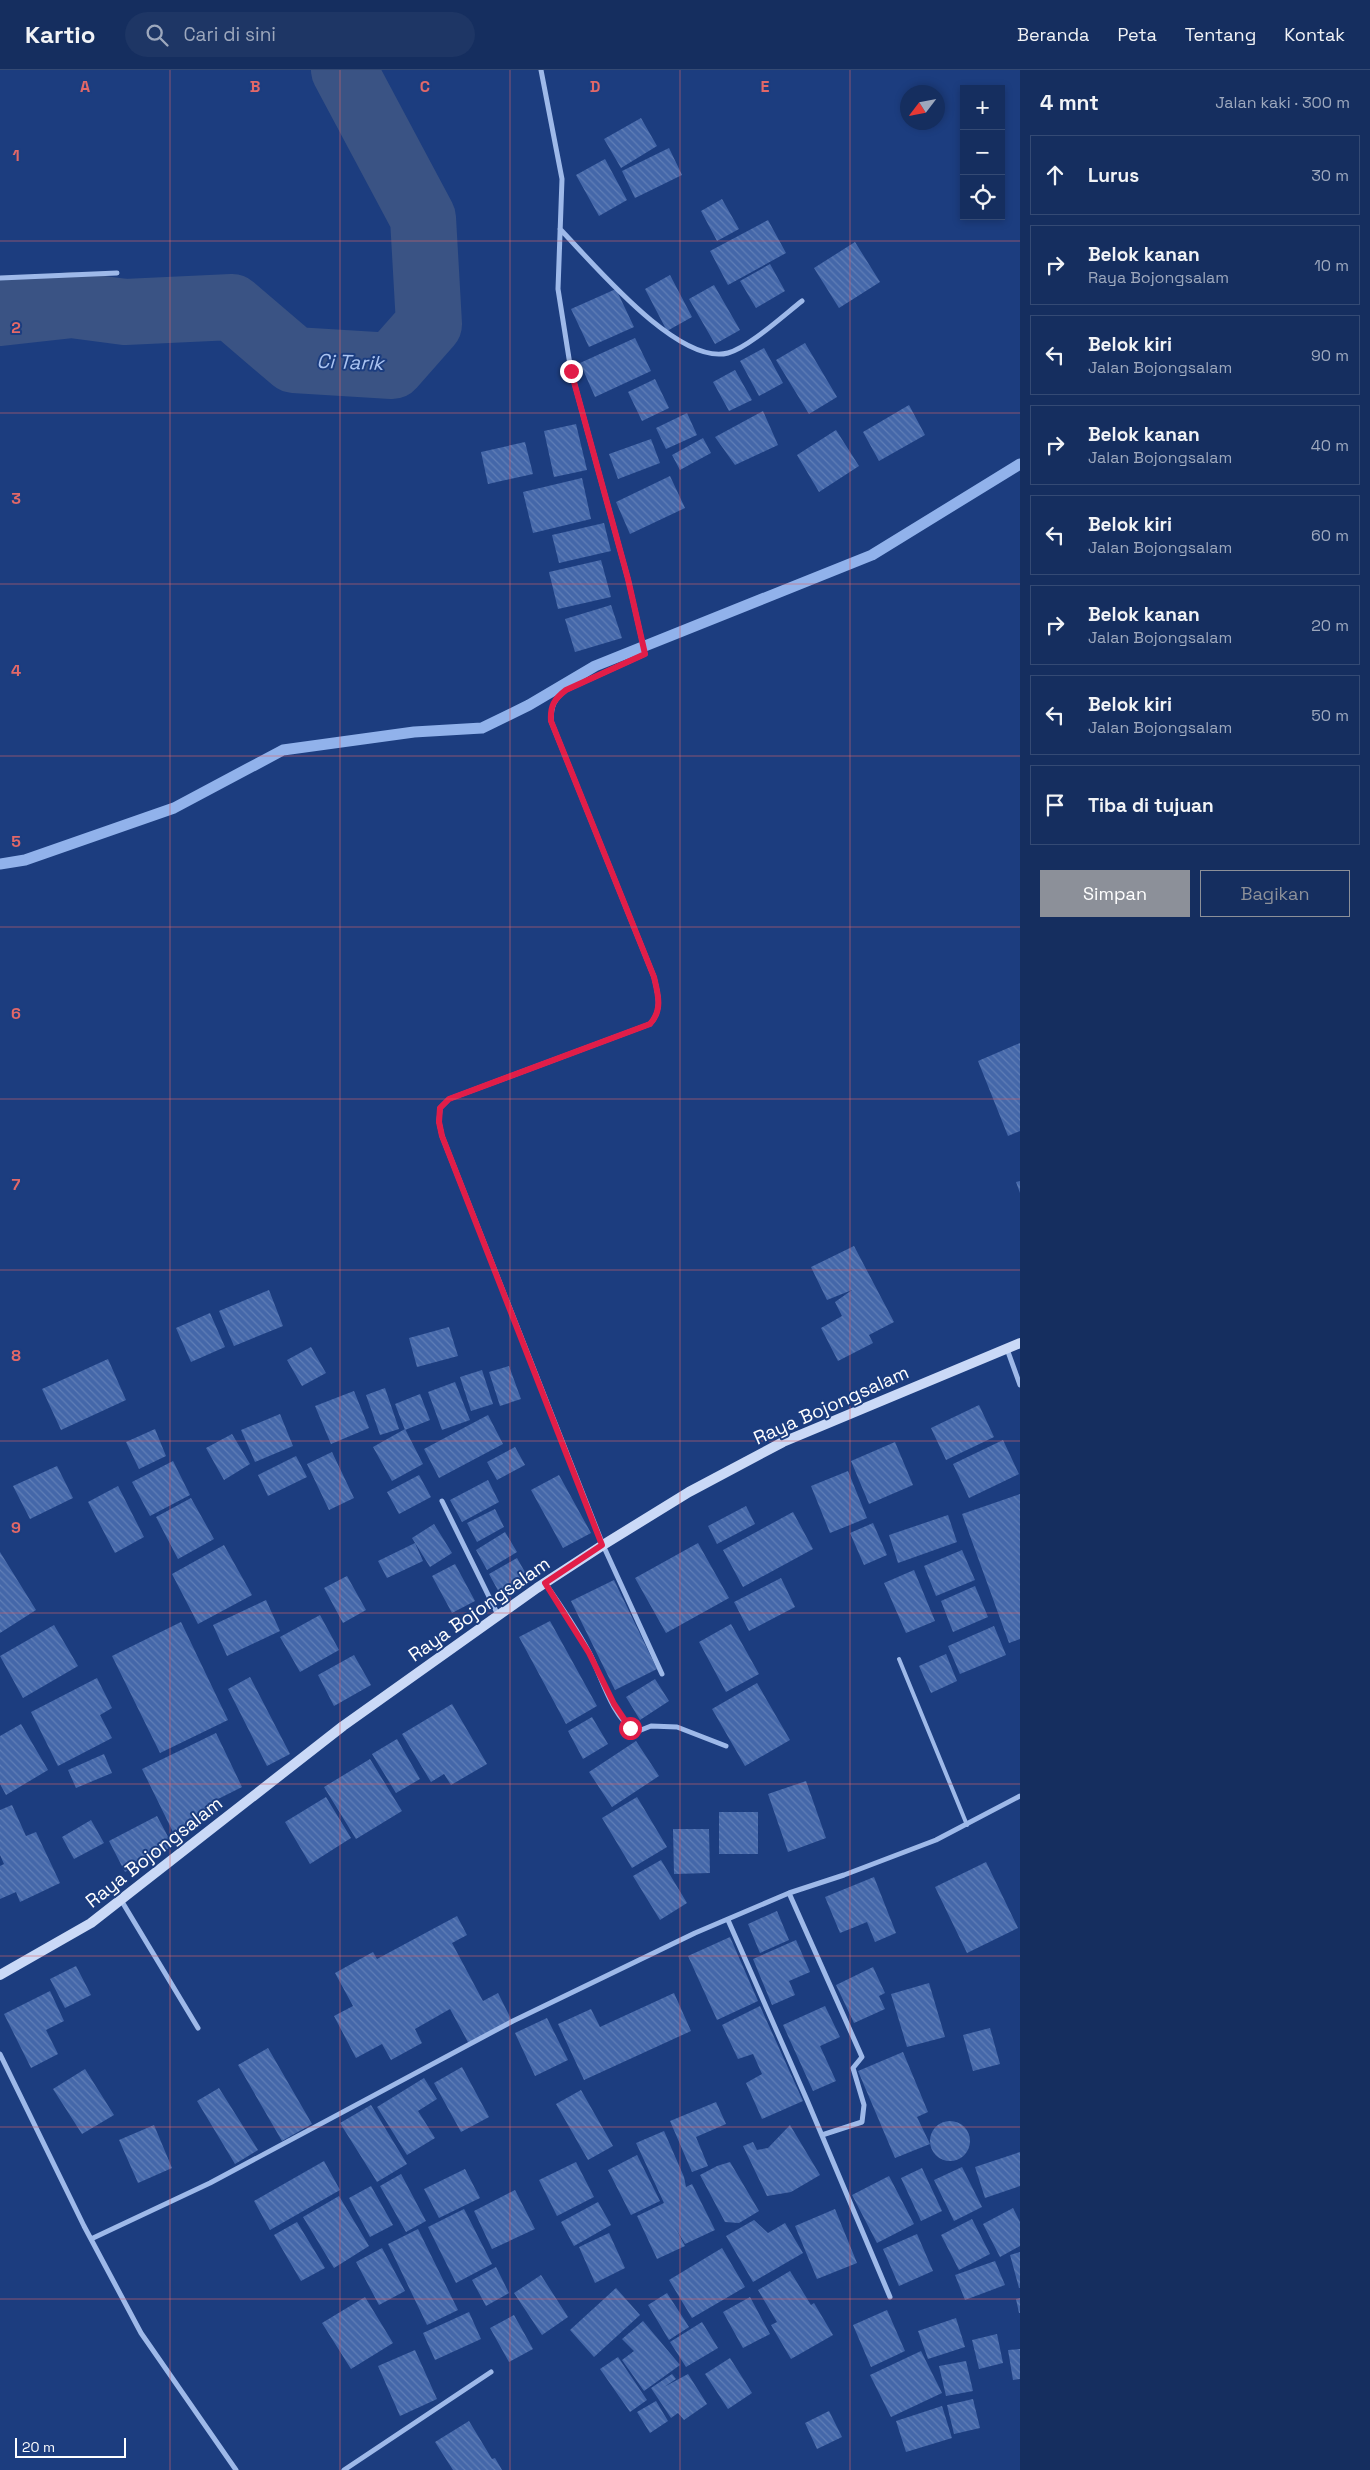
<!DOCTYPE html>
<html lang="id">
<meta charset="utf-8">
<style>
body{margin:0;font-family:"Space Grotesk",sans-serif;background:#1e3665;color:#f1f3f6}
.controls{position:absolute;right:15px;top:15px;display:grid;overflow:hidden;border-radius:0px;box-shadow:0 2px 8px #0003}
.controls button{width:45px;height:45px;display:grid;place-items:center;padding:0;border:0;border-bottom:1px solid #344a74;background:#152e5f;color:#f1f3f6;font:25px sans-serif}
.compass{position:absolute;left:900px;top:15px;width:45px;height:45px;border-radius:50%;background:#152e5f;box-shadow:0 2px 8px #0003;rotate:238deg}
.scale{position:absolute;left:15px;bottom:12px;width:111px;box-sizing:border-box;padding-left:5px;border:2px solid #fff;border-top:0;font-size:14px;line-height:18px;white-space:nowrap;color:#fff;-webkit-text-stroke:4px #1c3d7f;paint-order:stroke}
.stop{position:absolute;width:15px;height:15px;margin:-11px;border:4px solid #e11d48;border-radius:50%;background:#fff}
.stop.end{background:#e11d48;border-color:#fff;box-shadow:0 1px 5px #0008}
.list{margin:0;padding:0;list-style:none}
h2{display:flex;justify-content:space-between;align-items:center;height:65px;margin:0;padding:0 20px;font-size:21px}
h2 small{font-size:16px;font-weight:400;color:#9da8bd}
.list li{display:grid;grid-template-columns:32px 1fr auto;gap:15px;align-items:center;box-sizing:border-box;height:80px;margin:0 10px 10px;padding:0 10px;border:1px solid #344a74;border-radius:0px}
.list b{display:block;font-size:19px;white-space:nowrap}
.list p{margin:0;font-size:16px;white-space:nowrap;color:#9da8bd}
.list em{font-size:16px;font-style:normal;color:#9da8bd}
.actions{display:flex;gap:10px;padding:15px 20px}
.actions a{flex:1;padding:11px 0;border:1px solid #8c9099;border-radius:0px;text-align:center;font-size:18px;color:#8c9099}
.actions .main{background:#8c9099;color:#fff}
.icon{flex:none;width:28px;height:28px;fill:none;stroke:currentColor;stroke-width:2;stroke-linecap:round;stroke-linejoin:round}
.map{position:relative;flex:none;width:1020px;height:2400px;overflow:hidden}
header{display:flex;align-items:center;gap:30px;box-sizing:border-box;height:70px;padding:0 25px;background:#152e5f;border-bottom:1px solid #344a74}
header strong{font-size:24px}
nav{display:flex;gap:28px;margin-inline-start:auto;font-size:18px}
.search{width:350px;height:45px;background:#1e3665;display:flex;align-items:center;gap:12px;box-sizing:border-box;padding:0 18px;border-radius:28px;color:#9da8bd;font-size:19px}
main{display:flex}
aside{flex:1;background:#152e5f}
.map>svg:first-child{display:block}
</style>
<header>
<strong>Kartio</strong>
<div class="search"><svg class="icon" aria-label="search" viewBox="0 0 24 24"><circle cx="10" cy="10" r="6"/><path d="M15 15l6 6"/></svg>Cari di sini</div>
<nav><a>Beranda</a><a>Peta</a><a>Tentang</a><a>Kontak</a></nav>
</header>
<main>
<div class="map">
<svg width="1020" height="2400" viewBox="0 0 1020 2400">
<defs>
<pattern id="building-back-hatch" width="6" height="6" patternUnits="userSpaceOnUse" patternTransform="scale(1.25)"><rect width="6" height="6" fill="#4467a9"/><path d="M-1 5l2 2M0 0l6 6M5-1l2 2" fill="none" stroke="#607eb6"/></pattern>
</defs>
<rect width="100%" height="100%" fill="#1c3d7f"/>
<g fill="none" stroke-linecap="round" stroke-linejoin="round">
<!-- stream -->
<path stroke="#91b2eb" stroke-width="11" d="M0,794l25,-4 149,-52 109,-58 131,-18 68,-4 47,-23 66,-39 277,-111 148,-91"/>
<!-- river -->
<path stroke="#3a5384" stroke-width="66" d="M0,243l72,-8 53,7 107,-5 62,53 98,6 37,-42 -6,-106 -79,-148"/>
</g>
<!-- building -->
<path fill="url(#building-back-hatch)" d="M641,48l16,28 -36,22 -17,-29z
M669,78l13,27 -47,23 -13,-27z
M605,89l22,41 -28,16 -23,-41z
M722,129l17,30 -22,12 -16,-30z
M768,150l18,33 -58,32 -18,-34z
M855,172l25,40 -41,26 -25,-40z
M770,194l15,27 -29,17 -16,-27z
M670,205l22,42 -25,14 -22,-42z
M714,215l26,45 -25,14 -26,-45z
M616,219l18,38 -45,20 -18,-38z
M635,268l16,33 -56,26 -15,-34z
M805,273l32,54 -28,17 -33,-54z
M764,278l19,35 -24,13 -19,-35z
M735,300l17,30 -23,11 -16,-29z
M655,309l14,29 -27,13 -14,-29z
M909,335l16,30 -46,26 -16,-29z
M763,341l15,34 -43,20 -20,-28z
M687,343l10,22 -31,14 -10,-21z
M576,354l11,46 -33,7 -10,-46z
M836,360l23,36 -40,26 -22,-37z
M703,368l8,15 -31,17 -8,-15z
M651,369l9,24 -42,16 -9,-25z
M525,372l8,32 -45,10 -7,-32z
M670,406l15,32 -55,26 -14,-32z
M582,408l9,41 -58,14 -10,-41z
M604,453l7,28 -52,12 -7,-28z
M601,490l10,37 -53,12 -9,-37z
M611,535l11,33 -47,14 -10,-33z
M1020,973v88l-12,5 -30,-75z
M1020,1111v12l-4,-11z
M854,1176l40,76 -25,13 4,8 -35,18 -17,-33 21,-12 -7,-14 17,-12 -25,10 -16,-33z
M269,1220l14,36 -49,20 -15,-35z
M210,1243l15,34 -34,15 -15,-34z
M449,1257l9,29 -41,11 -8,-29z
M311,1277l15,26 -24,13 -15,-26z
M108,1289l18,41 -65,30 -19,-41z
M509,1296l12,33 -21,7 -11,-34z
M482,1300l11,34 -22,7 -11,-34z
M455,1312l15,38 -28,10 -14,-38z
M385,1318l14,41 -19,6 -14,-40z
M354,1321l15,37 -38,16 -16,-38z
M420,1324l10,26 -25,10 -10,-26z
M979,1335l15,32 -48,23 -15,-32z
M280,1344l13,32 -38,16 -14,-32z
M488,1345l15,29 -64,34 -15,-29z
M155,1359l11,27 -27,13 -13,-27z
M405,1359l18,35 -31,17 -19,-34z
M232,1364l18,30 -26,16 -18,-32z
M1003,1370l16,34 -50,24 -16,-34z
M895,1372l18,43 -44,19 -18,-43z
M515,1377l10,18 -28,15 -10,-18z
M332,1382l22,46 -25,12 -22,-46z
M296,1386l11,21 -39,19 -10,-21z
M173,1391l17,34 -40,21 -18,-34z
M57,1396l16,32 -43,21 -17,-33z
M848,1401l19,47 -37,15 -19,-47z
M419,1405l12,22 -32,17 -12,-22z
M559,1405l32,58 -28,15 -32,-58z
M488,1410l11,22 -37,20 -12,-22z
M118,1416l26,51 -29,16 -27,-51z
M1020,1424v145l-11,4 -47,-129z
M191,1428l23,41 -36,20 -22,-42z
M746,1436l9,18 -38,20 -9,-18z
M495,1439l9,18 -27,15 -10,-19z
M793,1442l20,37 -70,38 -20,-37z
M948,1445l9,27 -59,21 -9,-28z
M873,1453l14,32 -23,10 -14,-32z
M434,1454l18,29 -22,14 -18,-29z
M505,1462l12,20 -30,18 -11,-20z
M415,1473l8,18 -36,17 -9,-17z
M698,1473l31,55 -63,35 -31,-55z
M224,1475l28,50 -54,29 -26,-50z
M962,1480l13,30 -39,16 -12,-30z
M0,1482l36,58 -36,23z
M517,1488l13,23 -29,15 -12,-22z
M455,1494l20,37 -23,12 -20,-37z
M914,1500l21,51 -29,12 -22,-50z
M347,1506l19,34 -23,13 -19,-35z
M781,1508l14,29 -46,24 -15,-29z
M614,1510l43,89 -42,21 -44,-89z
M975,1516l13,31 -35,15 -12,-31z
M266,1530l14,31 -53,25 -14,-31z
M320,1545l19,35 -39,22 -20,-35z
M550,1551l47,85 -31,18 -47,-87z
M181,1552l47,98 -68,33 -48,-97z
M731,1554l28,50 -33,18 -27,-50z
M54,1555l24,41 -55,32 -23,-42z
M994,1556l12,29 -46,19 -12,-28z
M946,1584l11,27 -26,12 -12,-27z
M354,1585l17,30 -37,21 -16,-31z
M250,1607l40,77 -23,12 -39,-77z
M97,1608l15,30 -12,7 12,23 -54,28 -27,-54z
M655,1609l14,22 -29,19 -14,-23z
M757,1613l33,57 -45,26 -33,-57z
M452,1634l35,60 -36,21 -7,-11 -13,8 -29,-48z
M592,1647l16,27 -25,15 -15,-28z
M21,1654l27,46 -42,25 -6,-11v-48z
M216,1663l26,54 -26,13 4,9 -47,23 -31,-63z
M397,1669l23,40 -24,14 -24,-39z
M636,1671l23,35 -47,31 -23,-35z
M104,1684l8,19 -36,15 -8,-18z
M370,1689l32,52 -46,28 -32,-52z
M806,1711l20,57 -38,14 -20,-58z
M326,1727l25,41 -41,26 -25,-42z
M637,1727l30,50 -35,21 -30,-50z
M12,1735l14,31 10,-4 24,51 -40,19 -4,-10 -16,7v-33l4,-2 -4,-9v-45z
M719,1742h39v42h-39z
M157,1746l16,30 -48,26 -16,-31z
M91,1750l13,23 -30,16 -12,-22z
M673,1759h36l1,44 -36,1z
M661,1790l26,43 -27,17 -27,-44z
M986,1792l32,66 -51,25 -32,-66z
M874,1807l22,56 -21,9 -8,-20 -27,11 -15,-36z
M777,1841l12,29 -29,13 -12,-29z
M457,1846l10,19 -15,8 31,58 15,-8 14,28 -43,23 -19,-35 -35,20 7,14 -31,17 -9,-16 -26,14 -22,-42 19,-10 -18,-33 38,-21 4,7z
M730,1867l28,64 -41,19 -29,-64z
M796,1870l14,32 -21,9 6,14 -23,10 -19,-46z
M76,1896l15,29 -26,13 -15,-29z
M873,1897l12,26 -6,3 6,13 -31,14 -18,-38z
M929,1913l16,54 -38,10 -16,-53z
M50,1921l14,30 -18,9 12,24 -27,14 -27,-54z
M674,1923l17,38 -107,49 -26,-56 33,-15 9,18z
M760,1936l43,95 -41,18 -16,-36 16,-9 -9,-20 -15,5 -16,-34z
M825,1936l15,31 -20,9 16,35 -23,10 -30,-66z
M547,1948l21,42 -33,16 -20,-43z
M990,1958l10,36 -27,7 -10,-36z
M268,1978l44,76 -30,17 -44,-76z
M903,1982l25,60 -11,5 13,27 -35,14 -37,-87z
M462,1997l27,50 -28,15 -27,-49z
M85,1999l29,46 -32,19 -29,-45z
M424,2008l13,21 -19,12 17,27 -28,17 -30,-48z
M219,2018l39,62 -23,14 -38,-63z
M581,2020l32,56 -25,14 -32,-56z
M716,2032l10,22 -30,13 12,29 -16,6 -22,-51z
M371,2035l36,59 -30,18 -37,-59z
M930 2071a20 20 0 1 1 40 0a20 20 0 1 1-40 0Z
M154,2055l18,43 -34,15 -19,-43z
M790,2055l30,50 -29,17 -24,4 -24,-50 10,-4 4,8 11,-2z
M664,2061l20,46 2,10 6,-3 23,46 -30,14 -10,-17 10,19 -28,13 -20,-43 27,-13 -28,-60z
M1020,2082v34l-35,12 -10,-31z
M637,2085l23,46 -29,14 -23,-45z
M324,2091l16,29 -70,40 -16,-29z
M576,2092l18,35 -37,19 -18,-36z
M730,2092l29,49 -20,12 -14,-1 -25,-47 17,-9z
M962,2097l20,40 -28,14 -20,-41z
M922,2098l20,43 -21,10 -20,-43z
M465,2099l15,29 -41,20 -15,-29z
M401,2104l25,47 -20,11 -26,-46z
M889,2106l25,48 -37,19 -25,-48z
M371,2116l22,39 -23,12 -21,-39z
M515,2120l20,39 -43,20 -18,-38z
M339,2126l30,50 -35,22 -31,-51z
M598,2132l13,23 -37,21 -13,-24z
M1013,2138l7,14v24l-20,11 -17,-33z
M464,2139l28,55 -36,19 -28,-56z
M835,2139l22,54 -40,16 -22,-53z
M972,2149l18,35 -31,16 -18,-35z
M754,2150l14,13 17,-10 18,30 -50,29 -27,-46z
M297,2152l28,46 -24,13 -27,-46z
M418,2159l40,81 -31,15 -39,-81z
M609,2163l16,35 -30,15 -16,-36z
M917,2164l16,37 -34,15 -16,-37z
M382,2178l23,43 -26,14 -23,-43z
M722,2178l23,39 -53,31 -23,-38z
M1020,2182v36h-1l-9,-33z
M995,2191l10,24 -40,15 -10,-25z
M496,2197l13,26 -23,13 -14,-26z
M790,2201l21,34 3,-2 19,32 -42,24 -20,-34 6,-3 -19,-32z
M541,2205l27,42 -26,18 -28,-42z
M616,2218l24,27 -46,42 -24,-27z
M667,2223l22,34 -20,13 -21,-35z
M365,2227l28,46 -42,26 -29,-46z
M750,2227l20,37 -27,14 -20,-36z
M1020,2228v15h-1l-3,-14z
M887,2240l18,41 -34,16 -18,-42z
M469,2242l12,27 -46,21 -12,-27z
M514,2245l19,34 -24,13 -19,-34z
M956,2248l9,29 -37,12 -10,-28z
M643,2251l37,44 -36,26 -22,-31 12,-9 -12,-12z
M702,2252l16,26 -32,19 -16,-25z
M997,2264l6,29 -24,6 -7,-29z
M1020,2279v30l-7,1 -5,-30z
M415,2280l22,49 -37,17 -22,-50z
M921,2281l21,42 -51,24 -21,-42z
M618,2287l29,43 -17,12 -30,-43z
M730,2288l22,35 -24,16 -23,-35z
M966,2291l7,30 -27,5 -7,-30z
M672,2304l4,5 -12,8 24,-13 19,30 -23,16 -6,-7 -7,5 -20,-30z
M973,2329l7,29 -26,6 -7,-29z
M656,2331l12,20 -18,12 -13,-21z
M942,2336l10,32 -46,14 -10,-31z
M829,2341l13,26 -25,12 -12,-26z
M469,2351l23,38 3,-1 7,12h-49l-18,-28z"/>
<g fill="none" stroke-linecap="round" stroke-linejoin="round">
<!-- lane -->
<path stroke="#9eb9e9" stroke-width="4" d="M899,1589l68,166"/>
<!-- street -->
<path stroke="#9eb9e9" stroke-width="5" d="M541,0l21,109 -4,110 13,82 57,208 17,75 -79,36c-12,9 -15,16 -15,31l103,256c4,17 9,33 -4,47l-201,75 -9,9 -1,14 3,14 161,409 59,129
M560,159c33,34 118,137 168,124 20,-5 56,-38 74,-52
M0,208l117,-5
M1007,1279l13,36
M442,1431l56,114
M545,1513c16,23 31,45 44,69 13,25 22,64 47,80l15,-6 26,1 49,19
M789,1823l73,164 -9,11 11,37 -2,17 -40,13
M121,1830l77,128
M728,1850l79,180 83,197
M0,1984l84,172 57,107 95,137
M91,2169l119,-56 303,-162 182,-88 94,-40 55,-18 92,-35 84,-44
M344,2400l147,-98"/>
<!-- secondary -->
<path stroke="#cad9f7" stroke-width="10" d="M0,1905l91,-52 252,-197 194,-138 66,-43 86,-53 94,-50 237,-99"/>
</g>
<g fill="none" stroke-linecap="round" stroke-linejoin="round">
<!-- route -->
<path stroke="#e11d48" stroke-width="6" d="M571,301l57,208 17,75 -79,36c-12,9 -16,16 -15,31l103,256c4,17 9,33 -4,47l-201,75 -9,9 -1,14 3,14 160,409 -57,38 44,70 25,51 16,24"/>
</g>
<!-- grid -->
<path fill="none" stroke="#e26868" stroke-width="1" stroke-opacity="0.55" d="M170,0v2400M340,0v2400M510,0v2400M680,0v2400M850,0v2400M0,171h1020M0,343h1020M0,514h1020M0,686h1020M0,857h1020M0,1029h1020M0,1200h1020M0,1371h1020M0,1543h1020M0,1714h1020M0,1886h1020M0,2057h1020M0,2229h1020"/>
<g text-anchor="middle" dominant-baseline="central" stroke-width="4" stroke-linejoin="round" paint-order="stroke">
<!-- street labels -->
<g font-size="19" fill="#fff" stroke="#1c3d7f">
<text transform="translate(831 1335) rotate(-24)">Raya Bojongsalam</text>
<text transform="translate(479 1539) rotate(-35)">Raya Bojongsalam</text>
<text transform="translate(154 1782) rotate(-38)">Raya Bojongsalam</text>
</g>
<!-- water labels -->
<g font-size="20" font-style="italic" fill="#aac3f1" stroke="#1c3d7f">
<text transform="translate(350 292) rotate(2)">Ci Tarik</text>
</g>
</g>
<g font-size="16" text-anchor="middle" font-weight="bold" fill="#e26868" stroke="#1c3d7f" stroke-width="4" stroke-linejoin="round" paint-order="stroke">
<text x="85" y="22">A</text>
<text x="255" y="22">B</text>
<text x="425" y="22">C</text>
<text x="595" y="22">D</text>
<text x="765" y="22">E</text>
<text x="16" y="91">1</text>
<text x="16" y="263">2</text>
<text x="16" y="434">3</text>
<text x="16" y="606">4</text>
<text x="16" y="777">5</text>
<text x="16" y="949">6</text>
<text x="16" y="1120">7</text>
<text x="16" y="1291">8</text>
<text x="16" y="1463">9</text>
</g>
</svg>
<div class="controls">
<button>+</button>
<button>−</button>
<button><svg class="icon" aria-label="locate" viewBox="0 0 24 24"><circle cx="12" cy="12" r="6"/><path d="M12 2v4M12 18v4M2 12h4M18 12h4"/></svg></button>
</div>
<svg class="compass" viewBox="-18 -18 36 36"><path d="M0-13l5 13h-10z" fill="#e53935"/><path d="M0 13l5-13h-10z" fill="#9da8bd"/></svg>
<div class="scale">20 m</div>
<div class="stop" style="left:630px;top:1658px"></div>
<div class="stop end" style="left:571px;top:301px"></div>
</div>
<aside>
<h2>4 mnt<small>Jalan kaki · 300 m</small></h2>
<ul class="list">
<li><svg class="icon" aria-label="ahead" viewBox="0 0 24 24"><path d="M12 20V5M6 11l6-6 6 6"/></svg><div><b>Lurus</b></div><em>30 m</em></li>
<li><svg class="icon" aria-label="right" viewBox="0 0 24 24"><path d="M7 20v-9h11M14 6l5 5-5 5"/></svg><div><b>Belok kanan</b><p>Raya Bojongsalam</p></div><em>10 m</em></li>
<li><svg class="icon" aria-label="left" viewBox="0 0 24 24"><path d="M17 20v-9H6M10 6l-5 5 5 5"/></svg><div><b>Belok kiri</b><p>Jalan Bojongsalam</p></div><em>90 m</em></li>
<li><svg class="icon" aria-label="right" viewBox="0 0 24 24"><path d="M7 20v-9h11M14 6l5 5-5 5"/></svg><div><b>Belok kanan</b><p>Jalan Bojongsalam</p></div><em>40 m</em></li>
<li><svg class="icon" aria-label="left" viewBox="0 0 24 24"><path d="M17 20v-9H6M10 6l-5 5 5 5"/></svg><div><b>Belok kiri</b><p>Jalan Bojongsalam</p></div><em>60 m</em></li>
<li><svg class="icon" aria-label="right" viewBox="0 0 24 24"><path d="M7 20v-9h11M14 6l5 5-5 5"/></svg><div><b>Belok kanan</b><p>Jalan Bojongsalam</p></div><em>20 m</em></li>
<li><svg class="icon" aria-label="left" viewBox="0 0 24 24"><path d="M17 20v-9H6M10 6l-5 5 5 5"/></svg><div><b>Belok kiri</b><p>Jalan Bojongsalam</p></div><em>50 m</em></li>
<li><svg class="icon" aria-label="arrive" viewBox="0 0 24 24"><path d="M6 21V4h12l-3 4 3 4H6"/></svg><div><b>Tiba di tujuan</b></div></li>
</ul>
<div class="actions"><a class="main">Simpan</a><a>Bagikan</a></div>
</aside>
</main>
